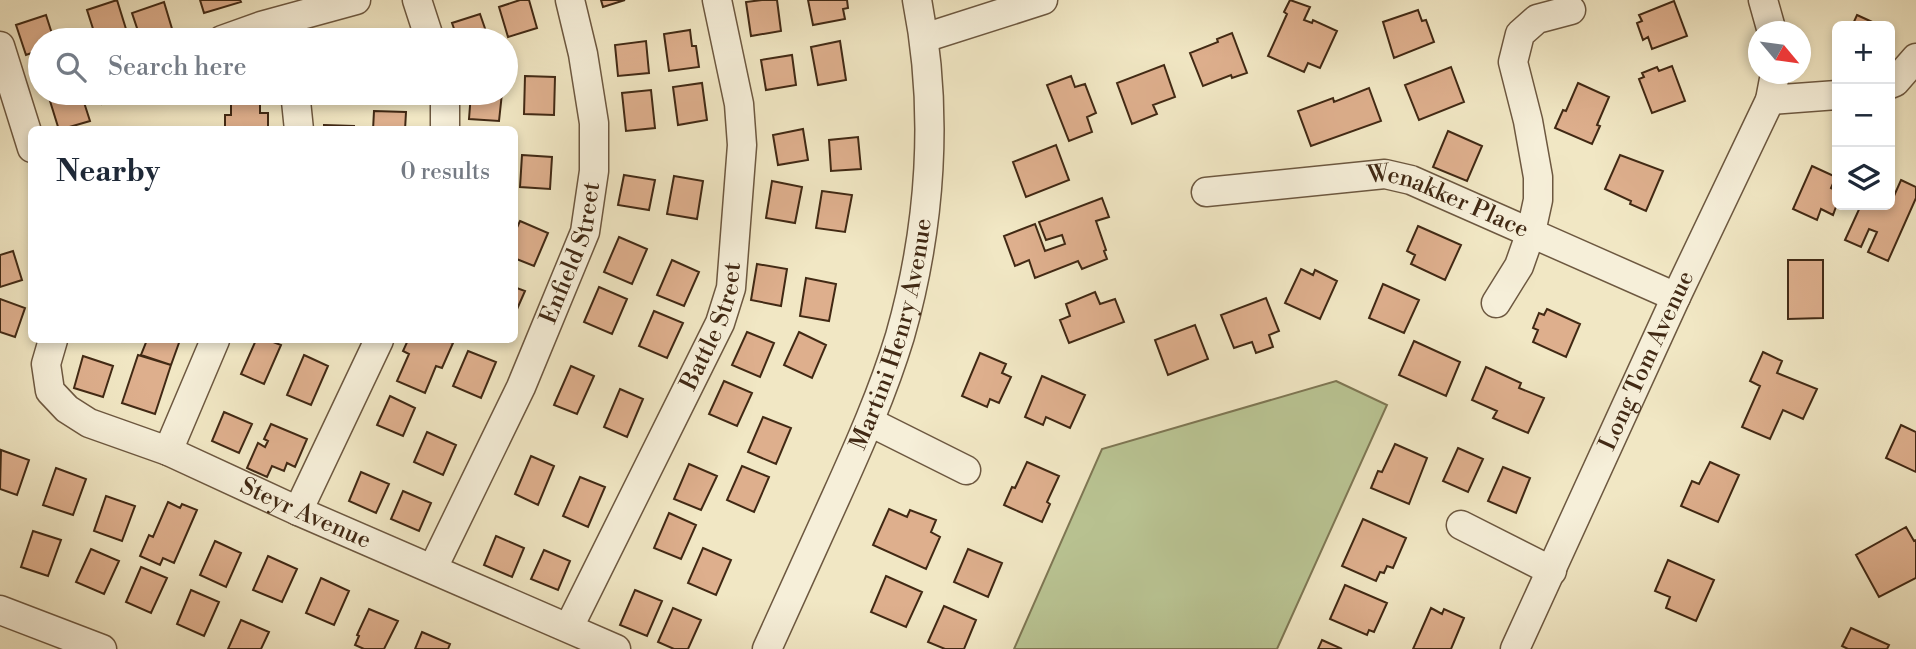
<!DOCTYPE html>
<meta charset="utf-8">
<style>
body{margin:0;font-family:"Libre Bodoni",serif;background:#f2f2f3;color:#1f2937}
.controls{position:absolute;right:21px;top:21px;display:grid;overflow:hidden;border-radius:10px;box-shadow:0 4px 10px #0003}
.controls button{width:63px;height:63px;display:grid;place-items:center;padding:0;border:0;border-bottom:2px solid #e0e1e3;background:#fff;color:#1f2937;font:35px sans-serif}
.compass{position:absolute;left:1748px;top:21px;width:63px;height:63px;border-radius:50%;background:#fff;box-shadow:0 4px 10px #0003;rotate:119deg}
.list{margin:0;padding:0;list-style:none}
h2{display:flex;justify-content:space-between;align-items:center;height:91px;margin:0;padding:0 28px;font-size:30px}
h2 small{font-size:23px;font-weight:400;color:#747a83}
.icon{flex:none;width:38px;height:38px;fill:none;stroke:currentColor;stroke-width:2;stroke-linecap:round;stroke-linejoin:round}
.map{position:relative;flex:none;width:1916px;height:649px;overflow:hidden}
.search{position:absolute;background:#fff;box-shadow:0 4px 10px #0003;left:28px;top:28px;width:490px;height:77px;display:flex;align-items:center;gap:18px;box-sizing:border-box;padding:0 24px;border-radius:38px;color:#747a83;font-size:26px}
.panel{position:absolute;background:#fff;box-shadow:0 4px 10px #0003;left:28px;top:126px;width:490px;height:217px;border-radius:10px}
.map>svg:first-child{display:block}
</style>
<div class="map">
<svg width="1916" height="649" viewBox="0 0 1916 649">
<rect width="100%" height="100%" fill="#f1e7c4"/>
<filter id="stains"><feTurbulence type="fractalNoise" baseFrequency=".00286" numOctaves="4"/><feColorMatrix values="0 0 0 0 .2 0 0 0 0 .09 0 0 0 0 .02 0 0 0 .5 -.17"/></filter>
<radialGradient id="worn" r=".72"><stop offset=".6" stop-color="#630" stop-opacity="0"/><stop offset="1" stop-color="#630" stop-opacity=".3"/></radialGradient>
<!-- green -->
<path fill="#bac594" stroke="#7e7754" stroke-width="2" d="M1336,381l51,24 -110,244h-263l88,-200z"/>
<!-- building -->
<path fill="#deaf8d" stroke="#412914" stroke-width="2" d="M117,0l9,29 -30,9 -9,-28z
M200,0h40l1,2 -37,11z
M520,0h9l8,28 -29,9 -9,-30z
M601,0h24l-22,7z
M762,0h15l4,31 -30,5 -5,-34z
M808,0h39l1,8 -5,1 2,10 -32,6z
M1290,0l20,7 -6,13 8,3 1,-3 24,11 -17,37 -12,-5 -4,9 -36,-16 19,-42 -3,-2z
M1674,1l13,35 -35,13 -4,-12 -5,3 -6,-17 5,-2 -3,-6z
M164,2l9,30 -32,8 -9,-27z
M1418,10l4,11 4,-1 8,22 -40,16 -11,-36z
M480,14l9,26h-31l-6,-17z
M46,15l8,25h-14v10l-14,5 -10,-30z
M1857,15l24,11h-29z
M690,30l2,16h4l3,21 -30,4 -5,-37z
M1232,33l15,40 -15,5 -1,-3 -28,11 -13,-33 28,-11 -1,-3z
M646,41l3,32 -31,3 -3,-31z
M840,41l6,39 -28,5 -7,-38z
M792,55l4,30 -30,5 -5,-30z
M1164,65l11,32 -22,8 4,9 -25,10 -15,-41z
M1672,66l13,35 -33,12 -13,-34 5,-2 -2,-4 15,-6 2,4z
M1451,67l13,35 -45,18 -14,-35z
M525,76l30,1 -1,38 -30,-1z
M1071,76l4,11 10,-3 11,29 -9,4 5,15 -23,9 -22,-56z
M702,83l5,37 -29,5 -5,-38z
M1578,83l31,14 -12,28 3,1 -8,18 -37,-16 8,-18 3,1z
M1369,88l12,33 -70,25 -13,-35 35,-13 1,4z
M651,90l4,38 -29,3 -4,-38z
M78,93h3l9,28 -31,9 -9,-29z
M98,93h34l1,1 -31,10z
M231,93h29v20h8v17h-43v-15h6z
M471,93h31l-3,28 -30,-2z
M374,111l32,1 -1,18h-32z
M324,125l30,1v4h-30z
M803,129l5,31 -30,5 -5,-30z
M1448,131l34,15 -15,35 -34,-14z
M858,137l3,32 -30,2 -2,-31z
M1056,145l13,35 -43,17 -13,-35z
M522,155l30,2 -2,32 -30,-2z
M1620,155l43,16 -17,40 -16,-7 1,-3 -26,-12z
M1812,166l24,11 -5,11 6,3v13l-4,11 -12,-6 -4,11 -24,-11z
M624,175l31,5 -6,30 -31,-5z
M674,176l29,5 -6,38 -30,-5z
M1901,180l15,7v11l-28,63 -20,-9 9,-20 -8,-3 -8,18 -16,-7 16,-35h29z
M772,181l30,6 -7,36 -29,-5z
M822,191l30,4 -7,37 -29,-4z
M1102,198l7,19 -13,4 10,29 -2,1 3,8 -25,10 -4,-8 -43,17 -6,-18 -14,6 -11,-30 31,-12 10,27 20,-7 -3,-9 -16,5 -7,-18z
M520,221l28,12 -14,33 -20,-8v-24z
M1418,226l43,19 -16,35 -34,-16 4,-9 -8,-4z
M619,237l28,12 -15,35 -28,-12z
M13,251l9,29 -22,7v-32z
M672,260l27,12 -15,34 -27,-11z
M1788,260h35v58l-35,1z
M757,264l30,5 -6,37 -30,-6z
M1301,269l12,6 2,-5 22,11 -17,38 -35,-16z
M806,278l30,6 -7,37 -29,-5z
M1383,284l36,16 -15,33 -35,-15z
M514,287l11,4 -11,25z
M599,287l28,12 -15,35 -28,-12z
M1095,292l5,12 15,-5 9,23 -55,21 -9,-23 10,-4 -4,-12z
M1266,298l13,33 -10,4 4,12 -17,6 -4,-11 -18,6 -13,-33z
M0,299l25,9 -10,29 -15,-5z
M1547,309l33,15 -14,33 -33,-15 5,-12 -5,-2 6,-15 5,2z
M654,311l29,12 -16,35 -28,-12z
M1195,325l13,34 -40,16 -13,-35z
M747,332l27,11 -14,34 -28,-12z
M799,332l27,13 -14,33 -28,-13z
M147,340h33l-9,25 -30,-10z
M256,340h12l13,5 -17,39 -23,-10z
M408,340h37l8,3 -11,25 -6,-2 -11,27 -28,-12 12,-27 -6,-3z
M1414,341l46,21 -14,34 -47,-21z
M468,351l28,11 -15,36 -28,-12z
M1763,352l19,9 -5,12 40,16 -14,30 -20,-9 -13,29 -28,-12 18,-41 -10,-5z
M980,353l26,11 -4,9 9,4 -12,26 -9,-4 -3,8 -25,-11z
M138,355l33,10 -16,49 -33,-11z
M304,355l24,11 -17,39 -24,-10z
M83,356l30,10 -10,31 -29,-9z
M571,366l23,10 -17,38 -23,-9z
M1486,367l35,16 -2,5 25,10 -16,35 -35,-15 4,-7 -25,-11z
M1042,376l43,19 -15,33 -24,-11 -3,8 -18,-8z
M724,381l28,12 -15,33 -28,-12z
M620,389l23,10 -16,38 -23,-10z
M390,396l25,12 -12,28 -26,-11z
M224,412l28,12 -13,29 -27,-12z
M763,417l28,11 -15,36 -28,-12z
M271,424l36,15 -12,28 -8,-4 -3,8 -12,-5 -5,11 -20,-9 11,-25 7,4 3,-6 -4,-2z
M1901,425l15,7v40l-30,-14z
M427,432l29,13 -13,30 -29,-13z
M1395,444l32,14 -18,46 -38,-16 7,-17 4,1z
M1458,448l25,11 -15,33 -25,-11z
M1,450l28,10 -12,35 -17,-6z
M531,456l23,10 -16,39 -23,-11z
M1027,462l32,14 -12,26 3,2 -8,18 -38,-17 8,-18 3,1z
M1710,462l29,13 -21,47 -37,-16 11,-25 7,3z
M689,464l28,12 -16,34 -27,-11z
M742,466l27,11 -15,35 -27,-12z
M1503,467l27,11 -14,35 -28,-12z
M56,468l30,11 -13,36 -30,-10z
M361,472l28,12 -13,29 -27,-12z
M580,477l25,10 -17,40 -25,-11z
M403,491l28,12 -12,28 -28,-12z
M106,496l29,10 -13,35 -28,-10z
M168,502l12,6 2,-4 15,6 -23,53 -11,-5 -3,7 -20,-9 9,-21 4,2z
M889,509l18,8 3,-7 26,10 -5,12 9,5 -14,32 -53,-24z
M669,513l27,12 -15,34 -27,-11z
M1363,519l43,19 -13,30 -6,-2 -3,7 -4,-1 -4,9 -34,-15z
M1906,527l8,14 2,-1v38l-37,19 -23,-42z
M33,531l28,9 -13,36 -27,-9z
M496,536l28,12 -12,29 -28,-12z
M215,541l26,12 -15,34 -26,-12z
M703,548l28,12 -15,35 -28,-12z
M91,549l28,12 -15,33 -28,-12z
M968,549l34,14 -14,34 -34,-15z
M544,550l26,11 -12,29 -27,-11z
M268,556l29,13 -15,33 -29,-12z
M1668,560l46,20 -18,41 -30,-13 4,-11 -15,-6z
M141,567l26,11 -16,35 -25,-11z
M886,576l36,16 -16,35 -35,-15z
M321,578l28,13 -15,34 -28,-12z
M1345,585l42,18 -13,29 -5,-2 -2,5 -37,-16z
M191,590l28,12 -15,34 -27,-12z
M635,590l27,11 -15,35 -27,-11z
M944,606l32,14 -12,29h-19l-17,-7z
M673,608l28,12 -13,29h-14l-16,-7z
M1431,608l11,6 2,-5 20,9 -13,31h-38z
M369,609l29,12 -14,28h-20l-9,-4 4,-9 -2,-1z
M241,620l28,12 -8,17h-33z
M1851,628l38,17 -2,4h-39l-6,-3z
M422,632l28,12 -2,5h-33z
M1322,640l20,9h-24z"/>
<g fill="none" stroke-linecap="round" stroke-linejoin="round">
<!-- street casing -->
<g stroke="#6d5840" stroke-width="31">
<g id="street">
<path d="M417,0l13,40"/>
<path d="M1763,0l9,32"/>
<path d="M924,38l119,-38"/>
<path d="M222,40l39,-14 95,-26"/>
<path d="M0,46l32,102"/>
<path d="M1890,84l5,-2 21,-24"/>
<path d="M292,93l4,8 3,29"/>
<path d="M445,93v37"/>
<path d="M1770,100l67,-5"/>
<path id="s1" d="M1206,192l179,-18 26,6 265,117"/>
<path d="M1496,303l23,-37 12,-34 7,-32v-23l-10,-56 -15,-59 7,-28 17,-15 34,-9"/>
<path id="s2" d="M53,340l-7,24 4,27 17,18 22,14 79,28 130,60 318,138"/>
<path d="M870,422l96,48"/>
<path d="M168,451l47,-111"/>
<path d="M298,511l81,-171"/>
<path d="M1461,525l91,46"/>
<path id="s3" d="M433,568l88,-181 64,-155 9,-61v-48l-11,-69 -13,-54"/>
<path d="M0,610l102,39"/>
<path id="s4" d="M569,627l151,-304 11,-35 11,-143 -3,-41 -22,-104"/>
<path id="s5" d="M767,649c23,-50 45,-100 68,-150 24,-53 48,-107 65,-163 31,-109 39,-225 17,-336"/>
<path id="s6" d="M1515,649l161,-352 94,-197 5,-26"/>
</g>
</g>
<!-- street -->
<use href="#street" stroke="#f6efd9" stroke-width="28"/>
</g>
<g text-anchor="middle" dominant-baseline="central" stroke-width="5" stroke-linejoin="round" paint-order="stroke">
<!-- street labels -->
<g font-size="24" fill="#412914" stroke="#f6efd9">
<text stroke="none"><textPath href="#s1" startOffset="248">Wenakker Place</textPath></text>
<text stroke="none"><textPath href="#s3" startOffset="345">Enfield Street</textPath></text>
<text stroke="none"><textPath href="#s4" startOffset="334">Battle Street</textPath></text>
<text stroke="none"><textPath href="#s5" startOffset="340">Martini Henry Avenue</textPath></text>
<text stroke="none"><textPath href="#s6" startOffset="317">Long Tom Avenue</textPath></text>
<text stroke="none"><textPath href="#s2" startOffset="338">Steyr Avenue</textPath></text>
</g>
</g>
<rect width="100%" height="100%" filter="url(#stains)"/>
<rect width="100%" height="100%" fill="url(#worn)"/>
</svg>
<div class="controls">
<button>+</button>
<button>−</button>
<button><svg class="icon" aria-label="layers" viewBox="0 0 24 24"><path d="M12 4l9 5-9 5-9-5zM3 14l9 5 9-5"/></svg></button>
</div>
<svg class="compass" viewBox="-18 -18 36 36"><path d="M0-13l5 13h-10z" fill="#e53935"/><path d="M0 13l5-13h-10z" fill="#747a83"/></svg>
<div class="search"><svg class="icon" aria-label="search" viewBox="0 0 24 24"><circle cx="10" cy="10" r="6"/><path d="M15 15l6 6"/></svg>Search here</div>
<section class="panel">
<h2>Nearby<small>0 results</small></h2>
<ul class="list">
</ul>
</section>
</div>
